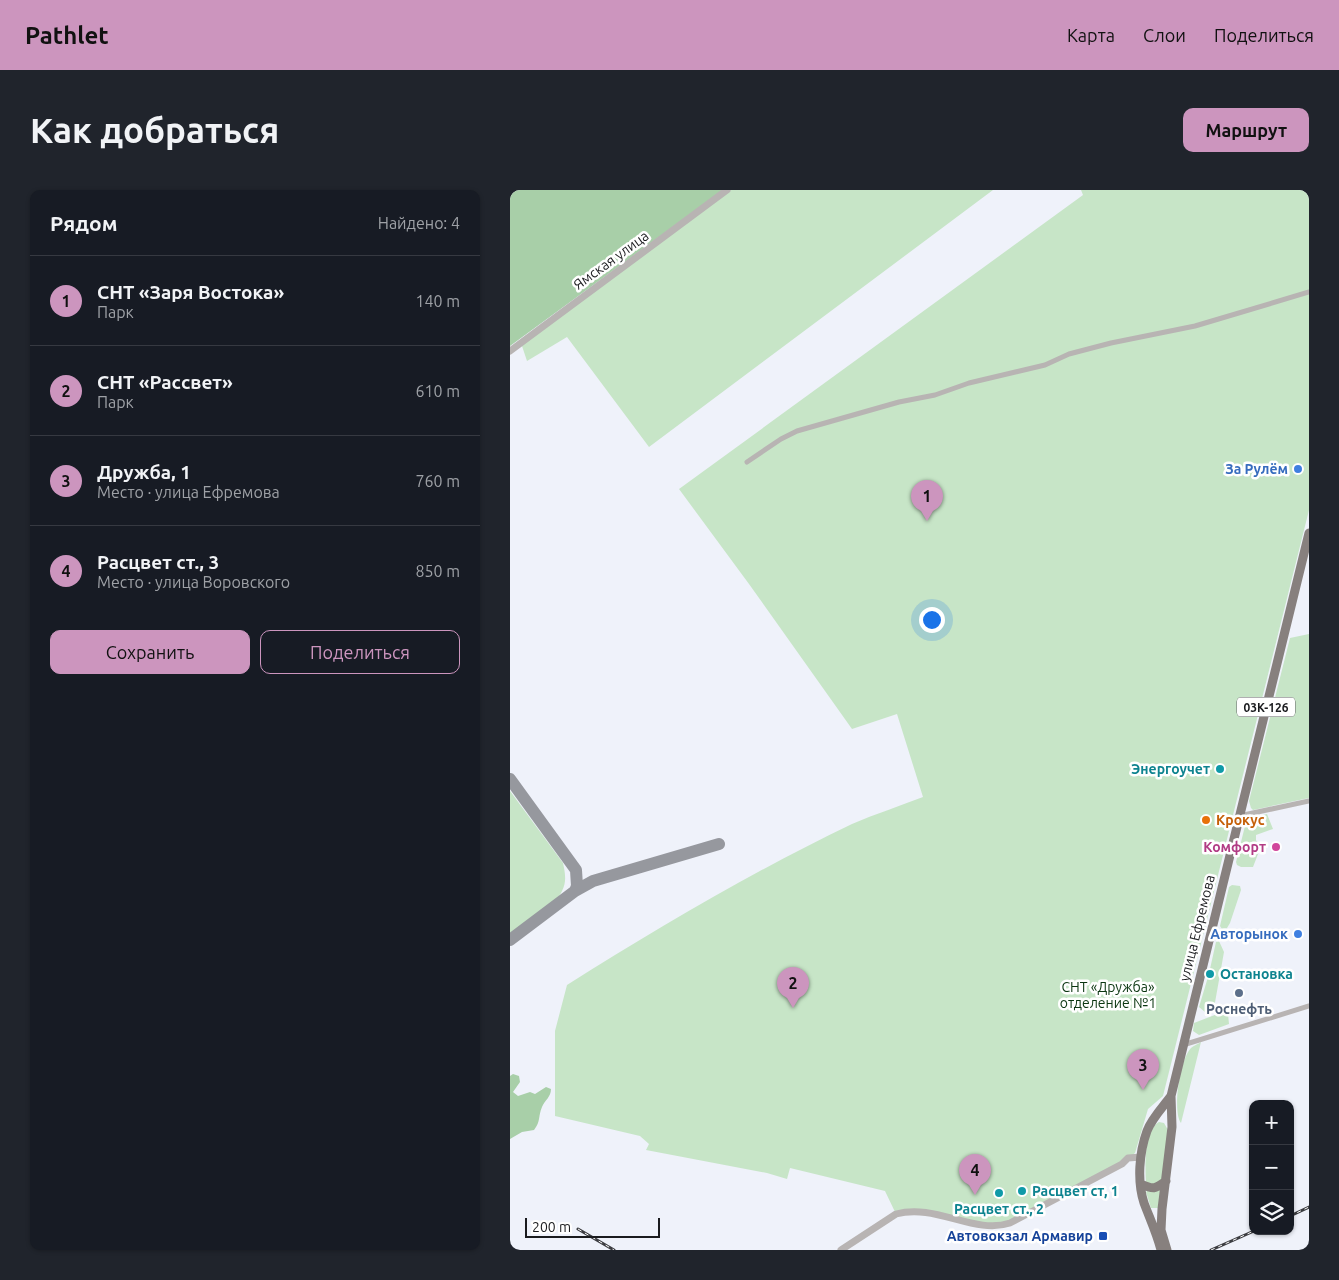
<!DOCTYPE html>
<html lang="ru">
<meta charset="utf-8">
<style>
body{margin:0;font-family:Ubuntu,sans-serif;background:#20242c;color:#f1f3f6}
.controls{position:absolute;right:15px;bottom:15px;display:grid;overflow:hidden;border-radius:10px;box-shadow:0 1px 4px #0004}
.controls button{width:45px;height:45px;display:grid;place-items:center;padding:0;border:0;border-bottom:1px solid #363941;background:#171b24;color:#f1f3f6;font:25px sans-serif}
.scale{position:absolute;left:15px;bottom:12px;width:135px;box-sizing:border-box;padding-left:5px;border:2px solid #1a1b1e;border-top:0;font-size:14px;line-height:18px;white-space:nowrap;color:#1a1b1e;-webkit-text-stroke:4px #fff;paint-order:stroke}
.you{position:absolute;left:421px;top:429px;width:18px;height:18px;margin:-12px;border:4px solid #fff;border-radius:50%;background:#1a73e8;box-shadow:0 0 0 8px #1a73e833}
.badge{display:grid;place-items:center;width:32px;height:32px;border-radius:50%;background:#cc95be;color:#111;font-size:16px;font-weight:700}
.pin{position:absolute;translate:-50% -41px;filter:drop-shadow(0 1px 2px #0008)}
.pin::after{content:'';position:absolute;top:26px;width:18px;height:15px;background:inherit;clip-path:polygon(0 0,100% 0,50% 100%)}
.list{margin:0;padding:0;list-style:none}
h2{display:flex;justify-content:space-between;align-items:center;height:65px;margin:0;padding:0 20px;font-size:21px}
h2 small{font-size:16px;font-weight:400;color:#9ea1a6}
.list li{display:grid;grid-template-columns:32px 1fr auto;gap:15px;align-items:center;box-sizing:border-box;height:90px;padding:0 20px;border-top:1px solid #363941}
.list b{display:block;font-size:19px;white-space:nowrap}
.list p{margin:0;font-size:16px;white-space:nowrap;color:#9ea1a6}
.list em{font-size:16px;font-style:normal;color:#9ea1a6}
.actions{display:flex;gap:10px;padding:15px 20px}
.actions a{flex:1;padding:11px 0;border:1px solid #cc95be;border-radius:10px;text-align:center;font-size:18px;color:#cc95be}
.actions .main{background:#cc95be;color:#111}
.icon{flex:none;width:28px;height:28px;fill:none;stroke:currentColor;stroke-width:2;stroke-linecap:round;stroke-linejoin:round}
.map{position:relative;flex:none;width:799px;height:1060px;overflow:hidden;border-radius:10px}
header{display:flex;align-items:center;gap:30px;box-sizing:border-box;height:70px;padding:0 25px;background:#cc95be;color:#111}
header strong{font-size:24px}
nav{display:flex;gap:28px;margin-inline-start:auto;font-size:18px}
.intro{display:flex;align-items:center;justify-content:space-between;box-sizing:border-box;height:120px;padding:0 30px}
h1{margin:0;font-size:35px}
.button{padding:12px 22px;border-radius:10px;background:#cc95be;color:#111;font-size:18px;font-weight:700}
main{display:flex;gap:30px;padding:0 30px}
aside{flex:1;background:#171b24;border-radius:10px;box-shadow:0 1px 4px #0004}
.map>svg:first-child{display:block}
</style>
<header>
<strong>Pathlet</strong>
<nav><a>Карта</a><a>Слои</a><a>Поделиться</a></nav>
</header>
<div class="intro"><h1>Как добраться</h1><a class="button">Маршрут</a></div>
<main>
<aside>
<h2>Рядом<small>Найдено: 4</small></h2>
<ul class="list">
<li><span class="badge">1</span><div><b>СНТ «Заря Востока»</b><p>Парк</p></div><em>140 m</em></li>
<li><span class="badge">2</span><div><b>СНТ «Рассвет»</b><p>Парк</p></div><em>610 m</em></li>
<li><span class="badge">3</span><div><b>Дружба, 1</b><p>Место · улица Ефремова</p></div><em>760 m</em></li>
<li><span class="badge">4</span><div><b>Расцвет ст., 3</b><p>Место · улица Воровского</p></div><em>850 m</em></li>
</ul>
<div class="actions"><a class="main">Сохранить</a><a>Поделиться</a></div>
</aside>
<div class="map">
<svg width="799" height="1060" viewBox="0 0 799 1060">
<rect width="100%" height="100%" fill="#eff2fa"/>
<!-- green -->
<path fill="#c7e5c7" d="M217,0h266l-344,257 -82,-110 -40,24 -6,-18z
M571,0h228v320l-146,586 -15,13 -13,44 -13,11 -121,63 -64,-13h-41l-11,-23 -95,-23 -3,11 -20,-6 -121,-23 3,-6 -9,-8 -85,-20v-85l12,-46c92,-58 187,-114 285,-161 23,-10 48,-18 71,-27l-26,-83 -45,15 -103,-145 -70,-95 404,-294z
M799,444v164l-56,12 -2,-2 -2,-7 41,-163z
M0,601l53,72c2,9 4,19 -1,28 -6,14 -39,33 -52,43z
M757,624l6,15 -17,6v5l4,9 -7,18h-12l-4,-2 -1,-3 10,-40 5,-4z
M722,695l8,1 1,4 -11,33 -3,5 -5,1 -2,-3 9,-39z
M709,751l5,11 -10,56 -9,4 -6,-5 9,-30h3l1,-7 -2,-1 6,-27z
M715,821l3,3 1,10 -30,11 -6,-4 1,-8z
M691,852l-20,81c-9,-12 -1,-64 10,-75 2,-2 7,-4 10,-6z
M649,932l5,1 4,7 -6,51 -7,5 -9,-4c-1,-15 -2,-52 13,-60z
M638,1000h13l-2,18h-8l-5,-16z"/>
<!-- forest -->
<path fill="#a8cfa8" d="M0,0h213l-213,156z
M3,884l6,2 1,6 -7,10 5,4 12,-4 5,2 11,-7 5,2c0,8 -6,11 -9,18 -4,9 -1,14 -8,23l-12,2 -12,7v-63z"/>
<g fill="none" stroke-linecap="round" stroke-linejoin="round">
<!-- taxiway -->
<path stroke="#96989e" stroke-width="12" d="M0,589l66,91 1,16 -2,5 -65,49
M65,701l18,-10 126,-37"/>
<!-- minor -->
<path stroke="#b8b4b3" stroke-width="5" d="M237,272l34,-23 16,-8 102,-29 36,-7 34,-12 76,-18 24,-11 42,-11 84,-17 114,-34
M729,626l70,-15
M673,855l126,-39"/>
<!-- tertiary -->
<path stroke="#b8b4b3" stroke-width="7" d="M0,161l217,-161
M331,1060l55,-36c40,-11 78,21 114,9l112,-59 6,-6 13,-1"/>
<!-- primary -->
<path stroke="#87807e" stroke-width="9" d="M661,906l138,-563
M631,994c13,6 14,5 25,-3
M651,1060c-4,-16 -11,-31 -17,-47 -7,-22 -5,-50 3,-72 5,-13 16,-24 24,-35l1,31 -10,82 -1,21 6,20"/>
<!-- rail casing -->
<g stroke="#3c3d41" stroke-width="3">
<path id="rail" d="M780,1026l19,-9
M68,1039l36,21
M701,1060l43,-19"/>
</g>
<!-- rail -->
<use href="#rail" stroke="#fff" stroke-width="1" stroke-dasharray="4" stroke-linecap="butt"/>
</g>
<!-- markers -->
<g fill="#3f7fe0" stroke="#fff" stroke-width="2">
<circle cx="788" cy="279" r="5"/>
<circle cx="788" cy="744" r="5"/>
</g>
<g fill="#0f9aa8" stroke="#fff" stroke-width="2">
<circle cx="710" cy="579" r="5"/>
<circle cx="700" cy="784" r="5"/>
<circle cx="512" cy="1001" r="5"/>
<circle cx="489" cy="1003" r="5"/>
</g>
<circle fill="#e8710a" stroke="#fff" stroke-width="2" cx="696" cy="630" r="5"/>
<circle fill="#d1479c" stroke="#fff" stroke-width="2" cx="766" cy="657" r="5"/>
<circle fill="#5c6f8a" stroke="#fff" stroke-width="2" cx="729" cy="803" r="5"/>
<rect fill="#1a4fb4" stroke="#fff" stroke-width="2" x="588" y="1041" width="10" height="10" rx="2.5"/>
<g text-anchor="middle" dominant-baseline="central" stroke-width="5" stroke-linejoin="round" paint-order="stroke">
<!-- shield labels -->
<rect fill="#fff" stroke="#5f5f62" stroke-width="1" x="727" y="507.5" width="58" height="19" rx="4"/>
<g font-size="12" font-weight="bold" fill="#1a1b1e">
<text x="756" y="517">03К-126</text>
</g>
<!-- street labels -->
<g font-size="14" fill="#1a1b1e" stroke="#fff">
<text transform="translate(101 70) rotate(-36)">Ямская улица</text>
<text transform="translate(687 738) rotate(-76)">улица Ефремова</text>
</g>
<!-- shop labels -->
<g font-size="14" font-weight="bold" fill="#366cbe" stroke="#fff" text-anchor="end">
<text x="778" y="279">За Рулём</text>
<text x="778" y="744">Авторынок</text>
</g>
<!-- culture labels -->
<g font-size="14" font-weight="bold" fill="#0d838f" stroke="#fff" text-anchor="start">
<text x="700" y="579" text-anchor="end">Энергоучет</text>
<text x="710" y="784">Остановка</text>
<text x="522" y="1001">Расцвет ст, 1</text>
<text x="489" y="1019" text-anchor="middle">Расцвет ст., 2</text>
</g>
<!-- food labels -->
<g font-size="14" font-weight="bold" fill="#c56008" stroke="#fff" text-anchor="start">
<text x="706" y="630">Крокус</text>
</g>
<!-- hotel labels -->
<g font-size="14" font-weight="bold" fill="#b23c85" stroke="#fff" text-anchor="end">
<text x="756" y="657">Комфорт</text>
</g>
<!-- park labels -->
<g font-size="14" fill="#0b3611" stroke="#fff">
<text x="598" y="797">СНТ «Дружба»<tspan x="598" dy="16">отделение №1</tspan></text>
</g>
<!-- service labels -->
<g font-size="14" font-weight="bold" fill="#4e5e75" stroke="#fff">
<text x="729" y="819">Роснефть</text>
</g>
<!-- transit labels -->
<g font-size="14" font-weight="bold" fill="#164399" stroke="#fff" text-anchor="end">
<text x="583" y="1046">Автовокзал Армавир</text>
</g>
</g>
</svg>
<div class="controls">
<button>+</button>
<button>−</button>
<button><svg class="icon" aria-label="layers" viewBox="0 0 24 24"><path d="M12 4l9 5-9 5-9-5zM3 14l9 5 9-5"/></svg></button>
</div>
<div class="scale">200 m</div>
<div class="you"></div>
<div class="pin badge" style="left:417px;top:331px">1</div>
<div class="pin badge" style="left:283px;top:818px">2</div>
<div class="pin badge" style="left:633px;top:900px">3</div>
<div class="pin badge" style="left:465px;top:1005px">4</div>
</div>
</main>
